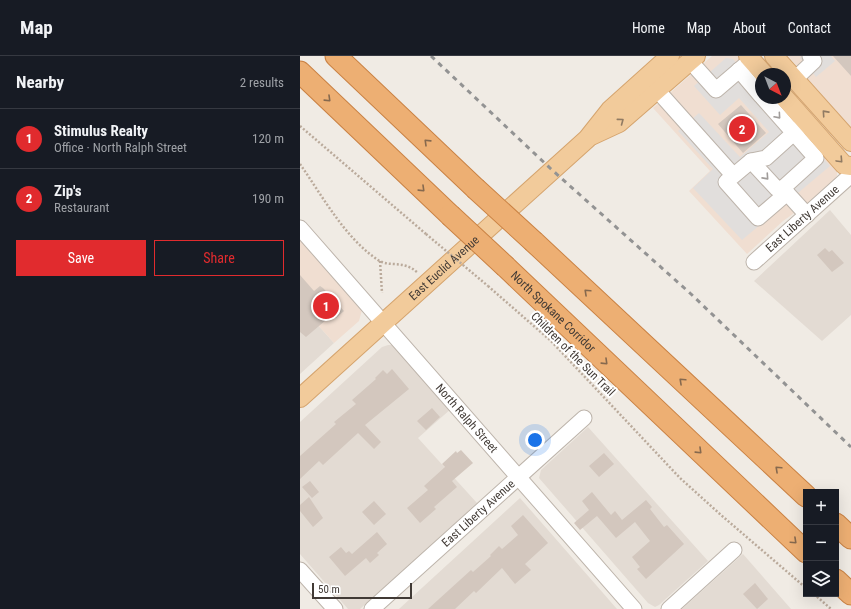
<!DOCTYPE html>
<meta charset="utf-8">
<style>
body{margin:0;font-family:"Roboto Condensed",sans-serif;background:#20242c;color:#f1f3f6}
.controls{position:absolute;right:12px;bottom:12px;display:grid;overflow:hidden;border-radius:0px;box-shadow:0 4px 16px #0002}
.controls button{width:36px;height:36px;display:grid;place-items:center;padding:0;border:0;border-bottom:1px solid #363941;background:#171b24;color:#f1f3f6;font:20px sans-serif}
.compass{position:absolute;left:455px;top:12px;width:36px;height:36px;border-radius:50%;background:#171b24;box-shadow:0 4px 16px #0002;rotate:138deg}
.scale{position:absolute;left:12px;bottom:10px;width:100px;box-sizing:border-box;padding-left:4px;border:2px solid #413a35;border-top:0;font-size:11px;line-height:14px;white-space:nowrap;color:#413a35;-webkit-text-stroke:3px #fff;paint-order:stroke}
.you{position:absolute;left:235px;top:384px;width:14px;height:14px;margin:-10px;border:3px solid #fff;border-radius:50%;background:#1a73e8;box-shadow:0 0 0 6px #1a73e833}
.badge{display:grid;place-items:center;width:26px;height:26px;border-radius:50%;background:#e12b2e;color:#fff;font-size:13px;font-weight:700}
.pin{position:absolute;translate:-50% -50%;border:2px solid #fff;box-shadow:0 1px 4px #0006}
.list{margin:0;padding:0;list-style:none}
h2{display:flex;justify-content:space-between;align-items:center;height:52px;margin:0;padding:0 16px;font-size:17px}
h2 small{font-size:13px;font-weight:400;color:#9ea1a6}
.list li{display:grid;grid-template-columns:26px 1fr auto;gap:12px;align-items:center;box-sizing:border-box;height:60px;padding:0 16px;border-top:1px solid #363941}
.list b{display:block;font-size:15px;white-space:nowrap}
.list p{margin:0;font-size:13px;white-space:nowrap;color:#9ea1a6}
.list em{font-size:13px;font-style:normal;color:#9ea1a6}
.actions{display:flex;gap:8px;padding:12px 16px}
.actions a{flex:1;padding:9px 0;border:1px solid #e12b2e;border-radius:0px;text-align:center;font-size:14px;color:#e12b2e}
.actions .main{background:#e12b2e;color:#fff}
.icon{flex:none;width:22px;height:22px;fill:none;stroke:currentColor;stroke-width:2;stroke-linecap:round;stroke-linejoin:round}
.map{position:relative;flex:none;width:551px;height:553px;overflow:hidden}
header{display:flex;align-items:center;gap:24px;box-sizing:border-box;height:56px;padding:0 20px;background:#171b24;border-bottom:1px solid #363941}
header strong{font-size:19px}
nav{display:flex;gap:22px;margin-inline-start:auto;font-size:14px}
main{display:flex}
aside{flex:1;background:#171b24}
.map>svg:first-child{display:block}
</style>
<header>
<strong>Map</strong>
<nav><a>Home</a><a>Map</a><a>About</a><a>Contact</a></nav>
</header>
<main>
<aside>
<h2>Nearby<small>2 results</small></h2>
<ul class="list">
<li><span class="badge">1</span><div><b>Stimulus Realty</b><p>Office · North Ralph Street</p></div><em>120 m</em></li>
<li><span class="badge">2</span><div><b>Zip's</b><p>Restaurant</p></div><em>190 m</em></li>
</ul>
<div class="actions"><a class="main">Save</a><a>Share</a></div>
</aside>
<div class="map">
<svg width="551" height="553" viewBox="0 0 551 553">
<rect width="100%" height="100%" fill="#f0ebe4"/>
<!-- residential -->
<path fill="#e3dbd3" d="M530,154l21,25v80l-29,26 -68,-60z
M0,249l34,38 -34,31z
M88,289h5l59,63 -34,30 59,65 -117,106h-12l-48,-55v-132l82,-75z
M288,371l120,134 -49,44 -4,2 -7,-4 -109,-125 2,-8z
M220,442l97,111h-218z
M443,498l48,55h-109z"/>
<!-- commercial -->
<path fill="#f0ded1" d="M412,0h27l1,2 21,23v17h15l59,67 2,5v5l-2,6 -21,18 -31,22 -36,33 -58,-63 21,-20 -57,-63z
M488,0h63v72z
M0,184l62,70 -3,11 -25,22 -34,-38z"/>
<!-- parking -->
<path fill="#e1dedc" d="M502,0h29l4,5 -19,16 -16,-19z
M426,2l7,1 97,107 -88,74 -49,-52 20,-19 -35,-38 21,-18 41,44 29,-25 -30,-34 -19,17 -26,-29z"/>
<!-- building -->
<path fill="#d3c7be" d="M533,0h18v20z
M441,49l25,28 -23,20 -25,-29z
M525,192l4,4 3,-2 12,13 -12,9 -15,-17z
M0,219l14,16 6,-5 3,2 21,23 -8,7 -3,-3 -7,5 -20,17 -6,-5z
M92,313l17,20 -44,36 16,17 -7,7 -16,-16 -35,32 -4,-4 -19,18v-23l36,-32 -2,-2 22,-18 -4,-4 24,-21 -1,-1 8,-8 4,4z
M132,352l8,9 -14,13 -9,-9z
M161,394l12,13 -21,18 5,6 -23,20 2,2 -16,14 -13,-15 21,-18 -4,-4 21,-19 -3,-3 14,-13 1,2z
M304,397l10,11 -15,13 -10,-11z
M10,425l9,11 -7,6 -10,-11z
M292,436l19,23 4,-4 7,9 24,-20 6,7 -2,2 14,18 3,-2 17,19 -38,35 -9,-10 3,-2 -8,-10 18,-16 -15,-19 -19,16 -19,-22 -17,14 -6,-7 15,-13 -7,-9z
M9,441l14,21 -10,9 -13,-16v-6z
M74,445l12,13 -12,11 -12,-13z
M223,459l25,28 -23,21 6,6 -16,14 -13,-16 -26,25 -2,-2 -19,18h-27l43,-39 2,2 18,-16 -1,-1 9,-9 3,3 16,-14 -7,-9z
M77,476l10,12 -10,9 2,2 -9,8 -4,-5 -21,18 -16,-19 12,-10 5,6 3,-2 3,3z
M455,527l13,16 -11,10 -14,-15z"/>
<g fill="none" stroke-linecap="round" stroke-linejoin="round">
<!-- minor casing -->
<g stroke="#bdb4ab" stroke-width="17">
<g id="minor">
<path d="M390,5l26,29 35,-30"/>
<path d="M439,14l22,26"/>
<path d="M495,23l19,-18 -4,-5"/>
<path d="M357,34l76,85"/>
<path d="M463,42l53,60 -33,30 4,5 -29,25 -32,-36 25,-21 15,-3 40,-36"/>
<path d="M451,105l26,28 6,-1"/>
<path d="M487,137l20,22"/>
<path id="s1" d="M0,172l334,381"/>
<path id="s2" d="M454,206l97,-87"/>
<path d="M0,514l35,39"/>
<path id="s3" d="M72,553l212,-191"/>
<path d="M369,553l65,-59"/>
</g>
</g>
<!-- major casing -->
<g stroke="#d5a46e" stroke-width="20">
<g id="major">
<path d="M448,0l16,18"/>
<path d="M474,0l77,86"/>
<path d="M485,42l59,67 7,1"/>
<path d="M291,80l28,-13 77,-67"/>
<path id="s4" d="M0,342l287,-259 23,-29 60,-54"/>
</g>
</g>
<!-- highway casing -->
<g stroke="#ca8244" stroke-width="23">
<g id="highway">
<path d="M36,0l139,132"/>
<path d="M0,16l150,143"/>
<path d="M234,186l272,254"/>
<path id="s5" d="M206,211l300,285"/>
<path d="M536,468l15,14"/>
<path d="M536,524l15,14"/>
</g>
</g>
<!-- path -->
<path stroke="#baaa9b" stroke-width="2.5" stroke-dasharray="2 2" stroke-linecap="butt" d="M0,70l126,108
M0,108c23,33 45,74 78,96 12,8 25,-1 40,13
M80,205l2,32
M188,230l63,55 129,137 41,37 85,73
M514,538l17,15"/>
<!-- minor -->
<use href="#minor" stroke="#fff" stroke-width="15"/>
<!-- major -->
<use href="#major" stroke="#f2cb9b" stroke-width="18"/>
<!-- highway -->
<use href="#highway" stroke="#edaf73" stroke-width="21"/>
<!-- rail -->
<path stroke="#939393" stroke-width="3" stroke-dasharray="5 5" stroke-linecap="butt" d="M131,0l120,113 140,125 160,153"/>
<!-- highway-bridge casing -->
<g stroke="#ca8244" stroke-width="23" stroke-linecap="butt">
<path id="highway-bridge" d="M175,132l59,54
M150,159l56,52"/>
</g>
<!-- path-bridge -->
<path stroke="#baaa9b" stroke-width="2.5" stroke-dasharray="2 2" stroke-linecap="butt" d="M126,178l62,52"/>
<!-- highway-bridge -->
<use href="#highway-bridge" stroke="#edaf73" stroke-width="21"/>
</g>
<!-- one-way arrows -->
<defs><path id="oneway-chevron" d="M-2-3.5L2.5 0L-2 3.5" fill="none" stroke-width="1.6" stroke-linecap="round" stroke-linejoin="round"/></defs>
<g stroke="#86694e">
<use href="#oneway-chevron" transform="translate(28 43) rotate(44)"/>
<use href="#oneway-chevron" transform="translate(127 86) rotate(-136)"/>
<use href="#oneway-chevron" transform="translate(122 133) rotate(44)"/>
<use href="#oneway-chevron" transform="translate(287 236) rotate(-137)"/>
<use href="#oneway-chevron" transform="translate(305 306) rotate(44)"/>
<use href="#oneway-chevron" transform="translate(382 325) rotate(-137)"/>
<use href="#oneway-chevron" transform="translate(399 395) rotate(44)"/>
<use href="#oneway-chevron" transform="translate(478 413) rotate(-137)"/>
<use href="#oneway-chevron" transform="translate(494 485) rotate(43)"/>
</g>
<g stroke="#917b63">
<use href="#oneway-chevron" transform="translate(525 57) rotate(-132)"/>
<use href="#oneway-chevron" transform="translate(321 65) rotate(-37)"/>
<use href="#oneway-chevron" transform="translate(540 104) rotate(47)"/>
</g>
<g stroke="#a09c9a">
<use href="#oneway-chevron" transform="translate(478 60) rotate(49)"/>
<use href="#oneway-chevron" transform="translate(466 121) rotate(48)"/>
</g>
<g text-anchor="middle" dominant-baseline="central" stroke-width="4" stroke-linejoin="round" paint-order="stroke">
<!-- street labels -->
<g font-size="12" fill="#413a35" stroke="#fff">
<text stroke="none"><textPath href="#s2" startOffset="65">East Liberty Avenue</textPath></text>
<text stroke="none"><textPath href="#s4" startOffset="194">East Euclid Avenue</textPath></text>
<text stroke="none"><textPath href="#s5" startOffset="65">North Spokane Corridor</textPath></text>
<text transform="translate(273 298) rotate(45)">Children of the Sun Trail</text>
<text stroke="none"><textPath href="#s1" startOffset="253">North Ralph Street</textPath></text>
<text stroke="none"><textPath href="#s3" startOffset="143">East Liberty Avenue</textPath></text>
</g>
</g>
</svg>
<div class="controls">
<button>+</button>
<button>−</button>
<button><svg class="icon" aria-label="layers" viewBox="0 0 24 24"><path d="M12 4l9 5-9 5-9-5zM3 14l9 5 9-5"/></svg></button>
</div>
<svg class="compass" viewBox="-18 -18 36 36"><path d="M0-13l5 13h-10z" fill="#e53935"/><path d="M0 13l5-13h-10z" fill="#9ea1a6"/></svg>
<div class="scale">50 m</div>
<div class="you"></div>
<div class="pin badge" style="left:26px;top:250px">1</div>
<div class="pin badge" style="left:442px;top:73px">2</div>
</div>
</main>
